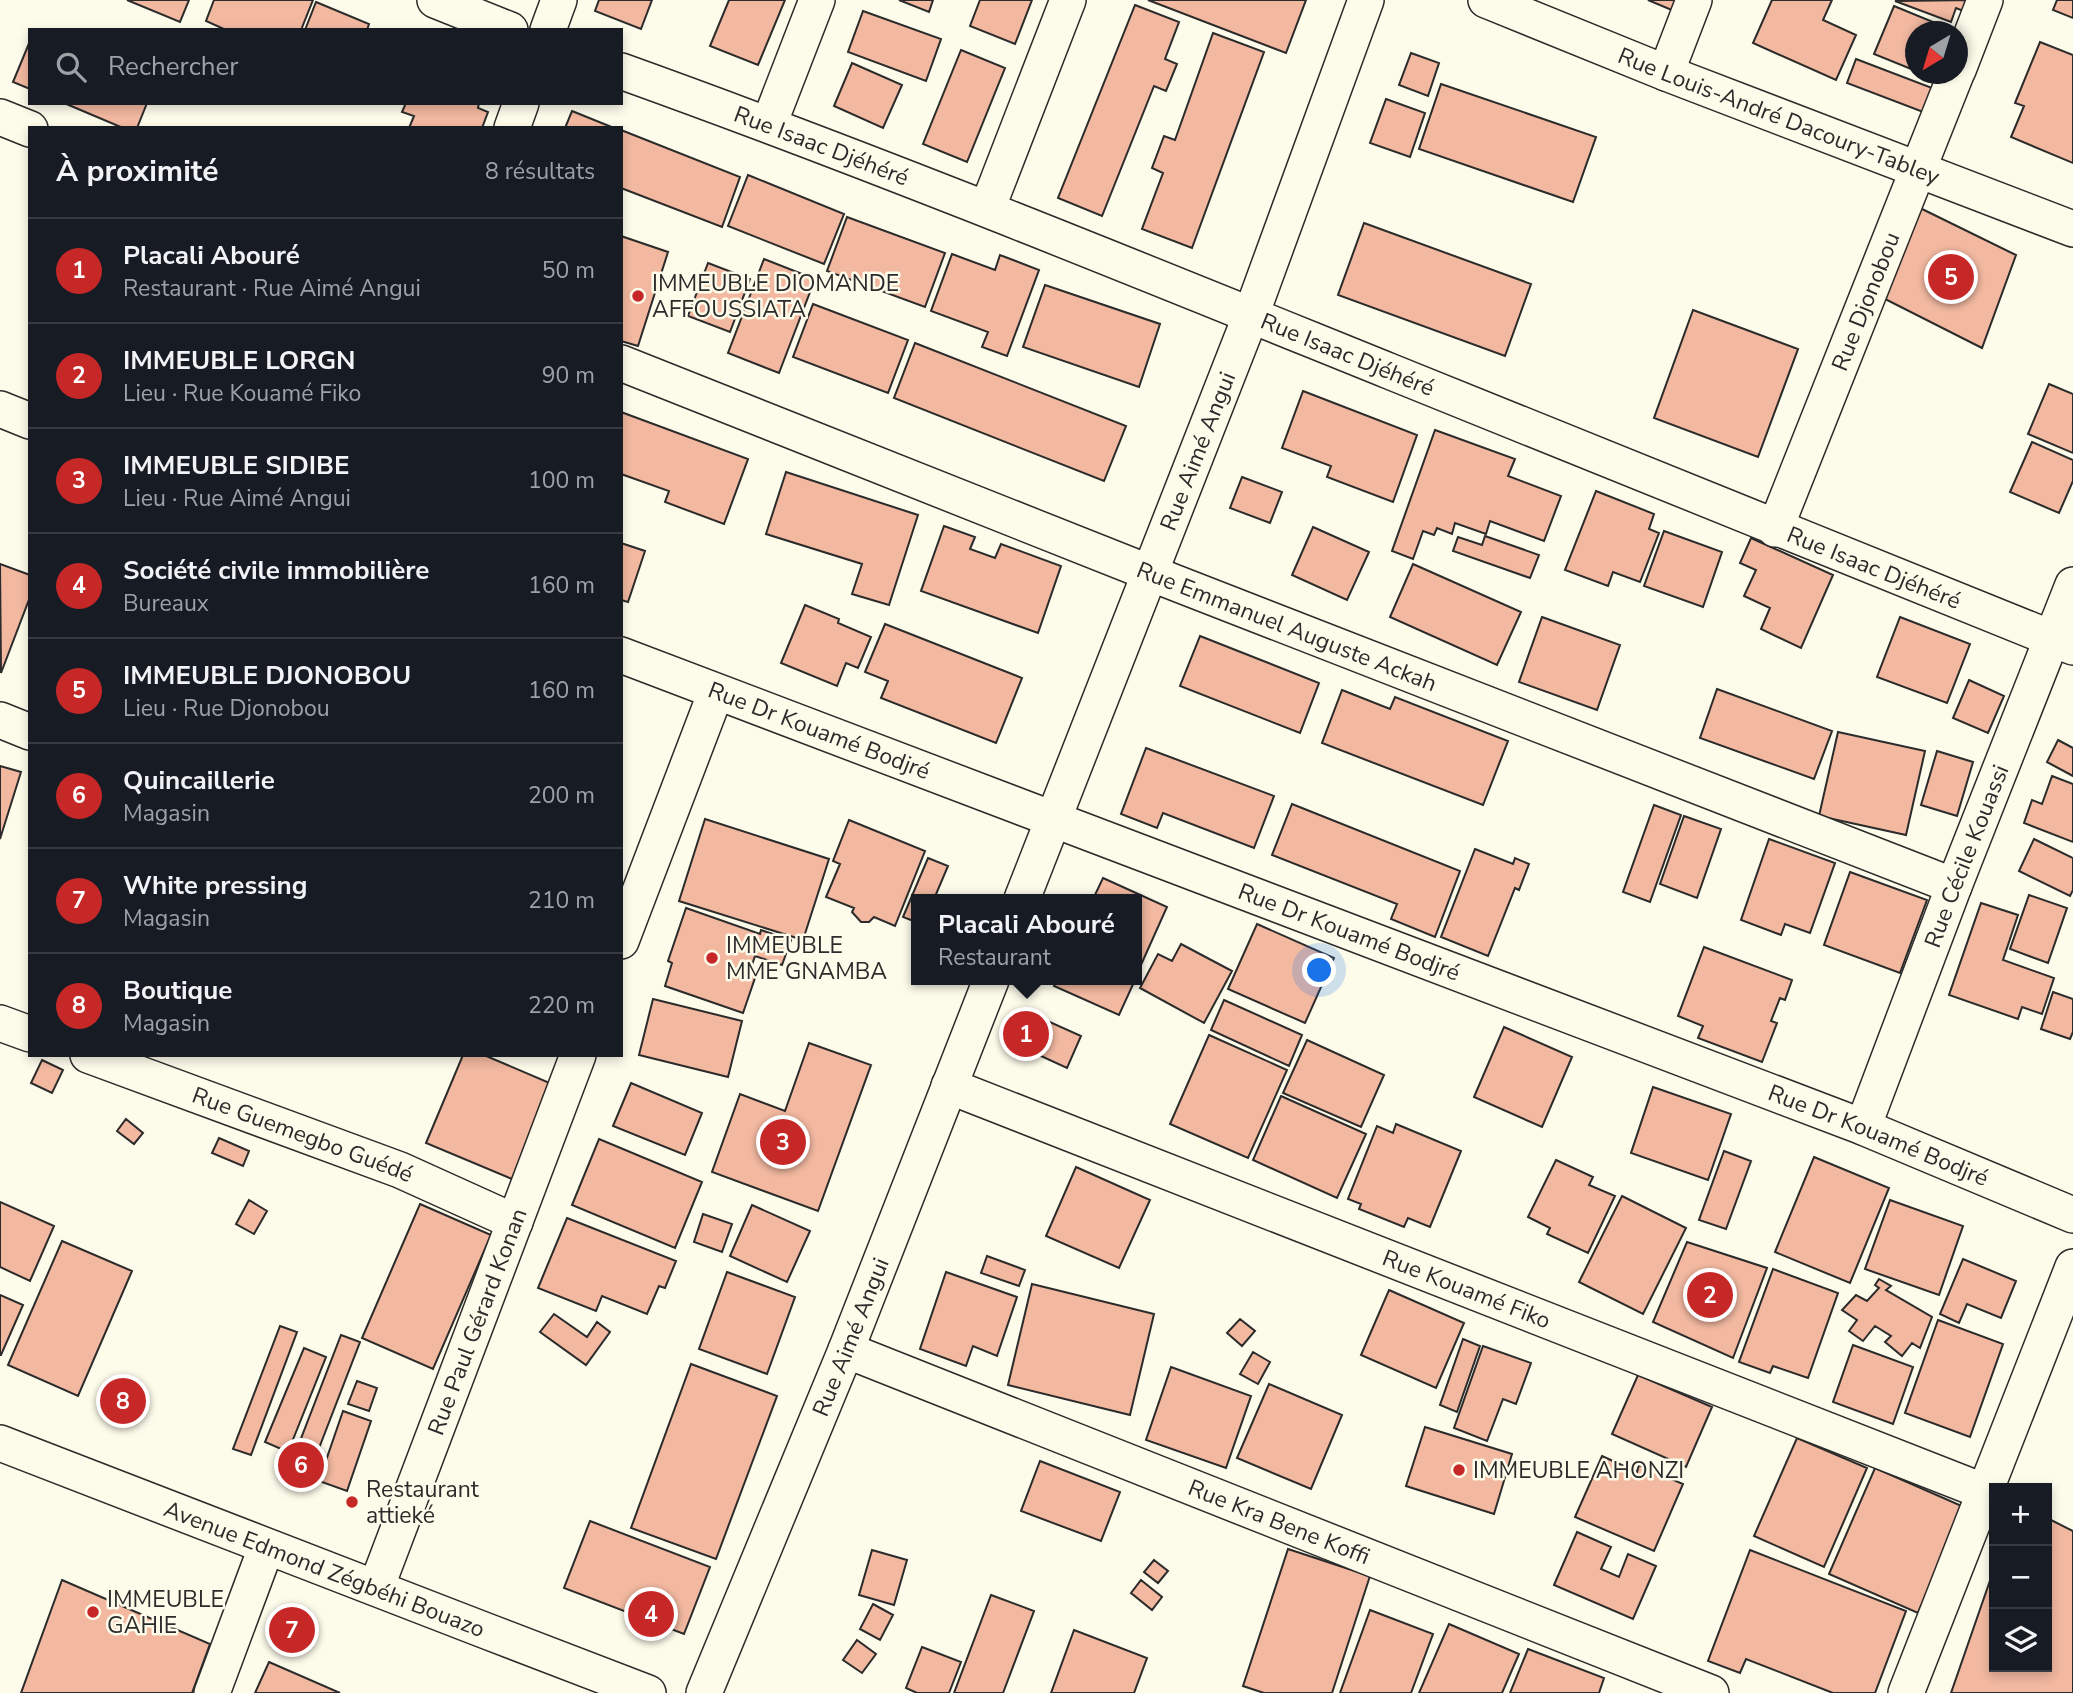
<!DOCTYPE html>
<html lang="fr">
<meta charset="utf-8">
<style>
body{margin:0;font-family:"Nunito Sans",sans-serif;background:#20242c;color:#f1f3f6}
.controls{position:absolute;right:21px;bottom:21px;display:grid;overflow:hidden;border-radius:0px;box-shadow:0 4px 10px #0003}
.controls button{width:63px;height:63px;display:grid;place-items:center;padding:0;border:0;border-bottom:2px solid #363941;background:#171b24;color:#f1f3f6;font:35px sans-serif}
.compass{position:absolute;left:1905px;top:21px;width:63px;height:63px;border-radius:50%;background:#171b24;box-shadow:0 4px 10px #0003;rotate:218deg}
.you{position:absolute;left:1320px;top:971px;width:24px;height:24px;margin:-18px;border:5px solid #fff;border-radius:50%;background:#1a73e8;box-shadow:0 0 0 10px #1a73e833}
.badge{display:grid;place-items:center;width:46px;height:46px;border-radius:50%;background:#c62828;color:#fff;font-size:23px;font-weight:700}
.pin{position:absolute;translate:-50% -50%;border:4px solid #fff;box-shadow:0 2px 7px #0006}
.popup{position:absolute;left:911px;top:894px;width:231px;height:91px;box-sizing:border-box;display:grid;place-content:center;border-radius:0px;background:#171b24;filter:drop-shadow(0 2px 5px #0005);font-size:23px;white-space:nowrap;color:#9ea1a6}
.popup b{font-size:26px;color:#f1f3f6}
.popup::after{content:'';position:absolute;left:50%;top:100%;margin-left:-14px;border:14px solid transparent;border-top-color:#171b24}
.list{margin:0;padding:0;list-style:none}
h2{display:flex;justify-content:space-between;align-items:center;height:91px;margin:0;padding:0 28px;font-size:30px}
h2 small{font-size:23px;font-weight:400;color:#9ea1a6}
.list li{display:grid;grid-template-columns:46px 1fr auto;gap:21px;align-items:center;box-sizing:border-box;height:105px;padding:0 28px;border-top:2px solid #363941}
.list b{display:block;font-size:26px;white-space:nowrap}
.list p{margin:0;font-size:23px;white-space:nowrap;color:#9ea1a6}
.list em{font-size:23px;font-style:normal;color:#9ea1a6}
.icon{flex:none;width:38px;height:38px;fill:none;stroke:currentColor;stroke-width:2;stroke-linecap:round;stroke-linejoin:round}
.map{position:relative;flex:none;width:2073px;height:1693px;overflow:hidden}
.search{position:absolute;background:#171b24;box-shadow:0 4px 10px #0003;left:28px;top:28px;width:595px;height:77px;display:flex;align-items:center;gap:18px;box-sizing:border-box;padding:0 24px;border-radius:0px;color:#9ea1a6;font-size:26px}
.panel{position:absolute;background:#171b24;box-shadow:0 4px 10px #0003;left:28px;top:126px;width:595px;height:931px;border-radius:0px}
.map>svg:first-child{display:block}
</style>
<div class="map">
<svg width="2073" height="1693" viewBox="0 0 2073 1693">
<rect width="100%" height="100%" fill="#fdfbea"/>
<!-- building -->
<path fill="#f2b8a0" stroke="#2b2b2b" stroke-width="2" d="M127,0h62l-9,22z
M214,0h99l-12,30h-75l-20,-9z
M599,0h53l-11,29 -46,-18z
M729,0h56l-27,65 -48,-19z
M899,0h34l-4,12z
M980,0h52l-17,44 -45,-18z
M1148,0h158l-20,53z
M1648,0h31l-5,11z
M1772,0h60l-9,20 33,15 -20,45 -83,-37z
M1976,0l-5,14 -15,-6 -5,14 -56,-21z
M2057,0h16v18l-20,-8z
M316,2l53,22 -2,6h-62z
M1135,5l44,17 -14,37 12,5 -11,27 -12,-5 -52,130 -44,-18z
M1894,6l56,23 -1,3h-33v39l-42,-17z
M863,11l78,28 -15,42 -78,-29z
M1213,33l51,19 -72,196 -50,-19 21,-56 -11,-5 12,-32 11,4z
M30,41v48l-17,-7z
M2040,42l33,13v108l-62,-26 13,-31 -9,-3z
M961,50l44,18 -38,94 -44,-18z
M1411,53l28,10 -11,33 -29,-11z
M1856,59l84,32 -9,24 -84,-32z
M852,63l50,22 -19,43 -49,-22z
M1441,84l155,53 -23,65 -154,-53z
M1386,99l39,14 -15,44 -40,-14z
M64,103h83l-10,25h-14z
M406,103h73l-1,5 10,4 -6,16h-73l5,-12 -12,-4z
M572,111l42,17h-49z
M621,130l119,47 -18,50 -101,-39z
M748,175l96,39 -20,50 -96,-38z
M1920,208l96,47 -34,93 -97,-49z
M847,217l98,36 -20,54 -98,-36z
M1364,223l167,61 -26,72 -167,-61z
M621,236l47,16 -30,94 -17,-5z
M952,254l43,16 5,-15 39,15 -32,86 -25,-9 6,-15 -57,-21z
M764,259l51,20 -36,94 -51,-20z
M708,263l42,16 -20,53 -42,-16z
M1045,285l115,39 -21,63 -116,-40z
M813,304l95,36 -20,53 -95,-36z
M1693,310l105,39 -40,108 -104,-39z
M915,343l211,83 -22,55 -210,-83z
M2049,384l24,10v59l-45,-19z
M1303,391l114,44 -24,67 -66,-25 4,-11 -49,-18z
M621,412l127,47 -24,65 -59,-22 4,-11 -48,-17z
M1435,430l80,29 -7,17 53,20 -17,45 -54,-20 -4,13 -31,-11 -3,11 -15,-6 -3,7 -11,-4 -10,28 -21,-8z
M2032,442l41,18v21l-14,32 -49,-21z
M786,472l132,43 -29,90 -37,-11 10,-30 -96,-30z
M1242,477l40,15 -12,31 -40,-15z
M1596,491l58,23 -5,15 10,4 -19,49 -27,-10 -5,14 -43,-16z
M944,526l31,11 -5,12 25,9 6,-14 60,22 -23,67 -117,-42z
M1313,527l56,25 -22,48 -55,-25z
M1664,531l58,21 -19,55 -59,-21z
M1485,536l54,19 -9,23 -77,-27 5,-14 24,8z
M1751,538l82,37 -32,73 -40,-19 9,-21 -26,-12 12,-26 -16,-7z
M621,543l24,8 -17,51 -7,-2z
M0,564l30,11v22l-29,76z
M1413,564l108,48 -24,53 -107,-48z
M805,605l34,14 -1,4 33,14 -13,31 -12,-5 -9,23 -56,-23z
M1542,617l78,28 -23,65 -78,-28z
M1900,617l70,27 -23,59 -70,-26z
M885,624l137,54 -26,65 -115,-45 7,-17 -23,-9z
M1200,636l119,47 -19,50 -120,-47z
M1969,680l35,16 -16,37 -35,-15z
M1717,689l115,42 -18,48 -114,-41z
M1342,690l48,19 5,-12 113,44 -25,64 -161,-62z
M1838,732l87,19 -19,84 -87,-19z
M2058,740l15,8v28l-26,-14z
M1146,748l128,48 -20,52 -91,-35 -6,15 -36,-14z
M1937,751l36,11 -16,54 -36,-11z
M0,766l21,6 -21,67z
M2052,776l21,8v58l-49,-19 8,-23 10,4z
M1292,804l168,67 -25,66 -44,-18 6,-15 -125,-49z
M1654,805l27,10 -31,87 -27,-10z
M1684,816l37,13 -24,69 -37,-14z
M705,819l124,40 -26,81 -124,-39z
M849,820l76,31 -30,75 -21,-9 -5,5h-8l-9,-10 2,-4 -28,-11 14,-33 -7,-3z
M1769,839l66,24 -25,70 -25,-9 -4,11 -40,-15z
M2034,839l39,19v32l-3,6 -51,-25z
M1475,849l38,15 2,-6 14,6 -10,26 -4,-2 -27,68 -47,-19z
M928,858l20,8 -14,33h-18v23l-13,-5z
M1850,872l77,28 -27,73 -76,-28z
M1103,878l64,29 -31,69v-77h-43z
M2029,895l38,13 -19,55 -38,-14z
M1981,903l37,12 -15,45 51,18 -12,36 -20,-7 -4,12 -69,-24z
M686,908l74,26 1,-4 30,10 -9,25 -27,-9 -6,18 7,1 -13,38 -78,-27 7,-23 -4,-2z
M1257,924l77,34 -29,65 -77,-34z
M1181,944l51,27 -28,52 -64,-35 18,-34 14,7z
M1704,947l88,33 -7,20 -5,-2 -9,23 6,2 -15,39 -64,-24 5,-12 -25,-10z
M1057,980h78l-16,35 -65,-29z
M2053,992l20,7v33l-3,7 -29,-10z
M653,999l89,22 -14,56 -89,-22z
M1224,1000l78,35 -13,31 -78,-36z
M1032,1014l49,22 -14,32 -50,-23z
M1504,1027l68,30 -30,70 -68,-30z
M1209,1035l78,35 -39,88 -78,-34z
M1307,1040l77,35 -23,52 -78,-34z
M809,1043l62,22 -53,146 -106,-39 28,-78 45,17z
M463,1055h21l68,29 -40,95 -86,-36z
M42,1060l21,10 -11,23 -21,-10z
M631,1083l71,30 -17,42 -72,-29z
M1653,1087l78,27 -23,66 -77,-27z
M1281,1096l85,38 -29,64 -84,-38z
M126,1119l17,14 -9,11 -17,-13z
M1396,1124l65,27 -31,76 -22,-9 -4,9 -45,-18 2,-5 -13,-5 29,-73 16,7z
M219,1138l30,13 -6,15 -31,-13z
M599,1139l103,43 -27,66 -103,-43z
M1724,1151l27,10 -25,68 -27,-9z
M1814,1157l75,31 -39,95 -75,-31z
M1556,1160l37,17 -4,8 26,11 -27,57 -41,-19 3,-6 -22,-11z
M1076,1167l74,33 -31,68 -73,-32z
M1622,1196l64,32 -43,86 -64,-32z
M249,1200l18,11 -13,23 -18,-10z
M1890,1200l73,26 -24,69 -74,-26z
M0,1202l54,24 -24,55 -30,-14z
M420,1204l71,31 -58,134 -71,-31z
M752,1205l58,26 -23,51 -57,-26z
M703,1214l29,10 -10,28 -28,-10z
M567,1218l109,43 -11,27 -6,-2 -12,28 -45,-18 -6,15 -58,-23z
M62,1241l70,30 -54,125 -70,-31z
M1687,1242l80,26 -34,90 -80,-36z
M987,1256l38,14 -6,16 -38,-13z
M1963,1259l53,22 -15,37 -34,-14 -8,19 -19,-9z
M1773,1269l65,24 -30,85 -35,-12 -3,7 -31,-11z
M727,1272l68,25 -28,77 -68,-25z
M946,1272l71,25 -20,59 -24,-10 -7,20 -46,-17z
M1879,1279l12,7 -5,4 46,27 -12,31 -8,-5 -10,13 -17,-14 6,-6 -16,-10 -12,15 -14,-10 8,-11 -15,-10 14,-15 11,6 12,-13 -4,-3z
M1032,1284l122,30 -24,101 -122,-30z
M1389,1290l75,33 -28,65 -75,-33z
M0,1295l23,10 -22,50h-1z
M554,1314l33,23 10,-15 13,10 -24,33 -46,-33z
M1240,1319l15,12 -13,15 -15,-13z
M1938,1320l65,24 -33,93 -65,-24z
M280,1326l17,6 -46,123 -18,-6z
M341,1335l19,7 -51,132 -19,-7z
M1463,1339l17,7 -23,66 -17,-7z
M1853,1345l60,22 -20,57 -60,-22z
M1483,1346l48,17 -15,41 -13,-5 -16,42 -33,-13z
M304,1348l22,9 -38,95 -23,-10z
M1253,1352l17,10 -12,22 -18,-10z
M691,1364l86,32 -61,163 -85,-31z
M1171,1367l80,29 -25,72 -80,-28z
M1638,1375l74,32 -26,60 -74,-33z
M357,1381l20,7 -8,23 -21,-7z
M1269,1384l73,31 -31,74 -74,-31z
M343,1411l28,10 -24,70 -28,-10z
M1425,1427l87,27 -18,60 -88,-28z
M1797,1438l70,30 -43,99 -70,-31z
M1602,1456l35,16 2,-7 44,19 -29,67 -79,-34z
M1040,1461l80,31 -19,49 -80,-30z
M1875,1468l89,39 -46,106 -89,-39z
M2047,1518l26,13v162h-122l43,-124v98h53z
M590,1521l120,46 -26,67 -120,-46z
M1577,1532l34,15 -10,22 18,8 9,-23 28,12 -23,53 -79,-34z
M1288,1549l82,27 -38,117h-68l-21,-7z
M872,1550l35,10 -13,45 -35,-10z
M1750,1550l156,61 -31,82h-42l-87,-34 -6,14 -32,-12z
M1154,1560l14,11 -10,12 -14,-11z
M62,1580l148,64 -18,49h-171z
M1141,1580l21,17 -10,13 -21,-17z
M991,1595l43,16 -31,82h-49z
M873,1604l20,11 -13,25 -20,-11z
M1370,1610l63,24 -22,59h-71z
M1449,1624l70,30 -17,39h-83z
M1074,1630l73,28 -13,35h-83z
M857,1640l19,14 -14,19 -19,-13z
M922,1647l39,15 -12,31h-32l-11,-5z
M1528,1649l76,29 -5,15h-89z
M269,1662l71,31h-85z"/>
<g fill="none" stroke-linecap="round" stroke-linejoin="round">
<!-- street casing -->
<g stroke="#2b2b2b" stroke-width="38">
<g id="street">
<path d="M435,0l75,30"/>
<path id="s1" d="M1486,0l180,73 407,156"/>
<path d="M548,30l11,-30"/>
<path d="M1958,70l27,-70"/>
<path id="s2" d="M621,71c259,93 513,197 768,300 227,93 455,185 684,276"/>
<path d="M1666,73l28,-73"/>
<path d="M0,117l30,12"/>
<path d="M769,124l48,-124"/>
<path d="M512,128l9,-25"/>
<path d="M987,209l81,-209"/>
<path id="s3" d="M621,363l529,210 804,313"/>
<path d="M0,409l30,12"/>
<path id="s4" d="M1775,529l181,-455"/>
<path id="s5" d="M621,655l1242,472 210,88"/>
<path d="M0,720l30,12"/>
<path id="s6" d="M1022,899l229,-584 115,-315"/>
<path d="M621,941l95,-249"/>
<path d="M0,1023l30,11"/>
<path id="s7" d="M88,1055l312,115 115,52"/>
<path id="s8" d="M949,1086l1036,406"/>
<path id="s9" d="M1863,1127l91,-241 119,-301"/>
<path id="s10" d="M846,1350l865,343"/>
<path id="s11" d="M0,1443c216,85 432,167 648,250"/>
<path id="s12" d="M376,1588l202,-533"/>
<path d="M212,1693l54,-145"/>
<path id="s13" d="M704,1693l142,-343 145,-370"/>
<path d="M1906,1693l167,-426"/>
</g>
</g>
<!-- street -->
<use href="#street" stroke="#fdfbea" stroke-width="35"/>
</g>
<!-- markers -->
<g fill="#c62828" stroke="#fdfbea" stroke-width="2.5">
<circle cx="638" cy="296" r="7"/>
<circle cx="712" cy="958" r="7"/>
<circle cx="1459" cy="1470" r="7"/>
<circle cx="352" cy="1502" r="7"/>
<circle cx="93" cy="1612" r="7"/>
</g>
<g text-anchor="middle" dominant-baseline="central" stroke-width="5" stroke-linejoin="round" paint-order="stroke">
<!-- street labels -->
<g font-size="23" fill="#2b2b2b" stroke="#fdfbea">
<text stroke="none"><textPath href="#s1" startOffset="315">Rue Louis-André Dacoury-Tabley</textPath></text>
<text stroke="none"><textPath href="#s2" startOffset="214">Rue Isaac Djéhéré</textPath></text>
<text stroke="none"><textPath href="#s4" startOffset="245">Rue Djonobou</textPath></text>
<text stroke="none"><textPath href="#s2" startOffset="780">Rue Isaac Djéhéré</textPath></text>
<text stroke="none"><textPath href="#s6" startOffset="481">Rue Aimé Angui</textPath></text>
<text stroke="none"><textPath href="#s2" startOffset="1348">Rue Isaac Djéhéré</textPath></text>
<text stroke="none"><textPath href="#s3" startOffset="716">Rue Emmanuel Auguste Ackah</textPath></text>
<text stroke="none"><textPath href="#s5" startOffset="212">Rue Dr Kouamé Bodjré</textPath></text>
<text stroke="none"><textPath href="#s9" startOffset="290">Rue Cécile Kouassi</textPath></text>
<text stroke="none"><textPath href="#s5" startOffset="779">Rue Dr Kouamé Bodjré</textPath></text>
<text stroke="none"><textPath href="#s7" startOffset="229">Rue Guemegbo Guédé</textPath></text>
<text stroke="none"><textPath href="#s5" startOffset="1346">Rue Dr Kouamé Bodjré</textPath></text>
<text stroke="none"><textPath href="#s8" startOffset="556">Rue Kouamé Fiko</textPath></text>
<text stroke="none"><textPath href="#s12" startOffset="285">Rue Paul Gérard Konan</textPath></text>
<text stroke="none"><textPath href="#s13" startOffset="385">Rue Aimé Angui</textPath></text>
<text stroke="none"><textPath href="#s10" startOffset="466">Rue Kra Bene Koffi</textPath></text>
<text stroke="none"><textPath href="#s11" startOffset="348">Avenue Edmond Zégbéhi Bouazo</textPath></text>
</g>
<!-- poi labels -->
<g font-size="23" fill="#2b2b2b" stroke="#fdfbea" text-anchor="start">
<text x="652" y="283">IMMEUBLE DIOMANDE<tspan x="652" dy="26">AFFOUSSIATA</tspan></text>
<text x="726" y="945">IMMEUBLE<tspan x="726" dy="26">MME GNAMBA</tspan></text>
<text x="1473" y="1470">IMMEUBLE AHONZI</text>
<text x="366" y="1489">Restaurant<tspan x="366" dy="26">attieké</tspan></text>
<text x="107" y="1599">IMMEUBLE<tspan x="107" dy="26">GAHIE</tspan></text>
</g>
</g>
</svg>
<div class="controls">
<button>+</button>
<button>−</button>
<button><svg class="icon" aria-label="layers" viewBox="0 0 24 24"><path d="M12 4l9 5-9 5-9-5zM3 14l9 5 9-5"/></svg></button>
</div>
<svg class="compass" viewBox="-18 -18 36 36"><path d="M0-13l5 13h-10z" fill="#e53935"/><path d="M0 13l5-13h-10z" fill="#9ea1a6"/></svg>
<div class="you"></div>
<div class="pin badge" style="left:1026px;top:1034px">1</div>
<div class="popup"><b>Placali Abouré</b>Restaurant</div>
<div class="pin badge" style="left:1710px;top:1295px">2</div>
<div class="pin badge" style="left:783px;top:1142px">3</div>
<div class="pin badge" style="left:651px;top:1614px">4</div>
<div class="pin badge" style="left:1951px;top:277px">5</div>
<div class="pin badge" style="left:301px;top:1465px">6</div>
<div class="pin badge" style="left:292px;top:1630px">7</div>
<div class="pin badge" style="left:123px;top:1401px">8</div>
<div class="search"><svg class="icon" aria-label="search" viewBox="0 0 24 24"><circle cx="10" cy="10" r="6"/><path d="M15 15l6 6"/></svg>Rechercher</div>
<section class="panel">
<h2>À proximité<small>8 résultats</small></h2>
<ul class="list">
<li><span class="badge">1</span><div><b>Placali Abouré</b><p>Restaurant · Rue Aimé Angui</p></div><em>50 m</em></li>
<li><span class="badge">2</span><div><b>IMMEUBLE LORGN</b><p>Lieu · Rue Kouamé Fiko</p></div><em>90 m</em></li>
<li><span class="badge">3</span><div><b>IMMEUBLE SIDIBE</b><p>Lieu · Rue Aimé Angui</p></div><em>100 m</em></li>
<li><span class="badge">4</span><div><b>Société civile immobilière</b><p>Bureaux</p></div><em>160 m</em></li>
<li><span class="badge">5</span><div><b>IMMEUBLE DJONOBOU</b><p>Lieu · Rue Djonobou</p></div><em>160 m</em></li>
<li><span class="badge">6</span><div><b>Quincaillerie</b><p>Magasin</p></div><em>200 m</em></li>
<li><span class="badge">7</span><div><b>White pressing</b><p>Magasin</p></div><em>210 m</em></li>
<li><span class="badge">8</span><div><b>Boutique</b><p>Magasin</p></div><em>220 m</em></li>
</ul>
</section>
</div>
